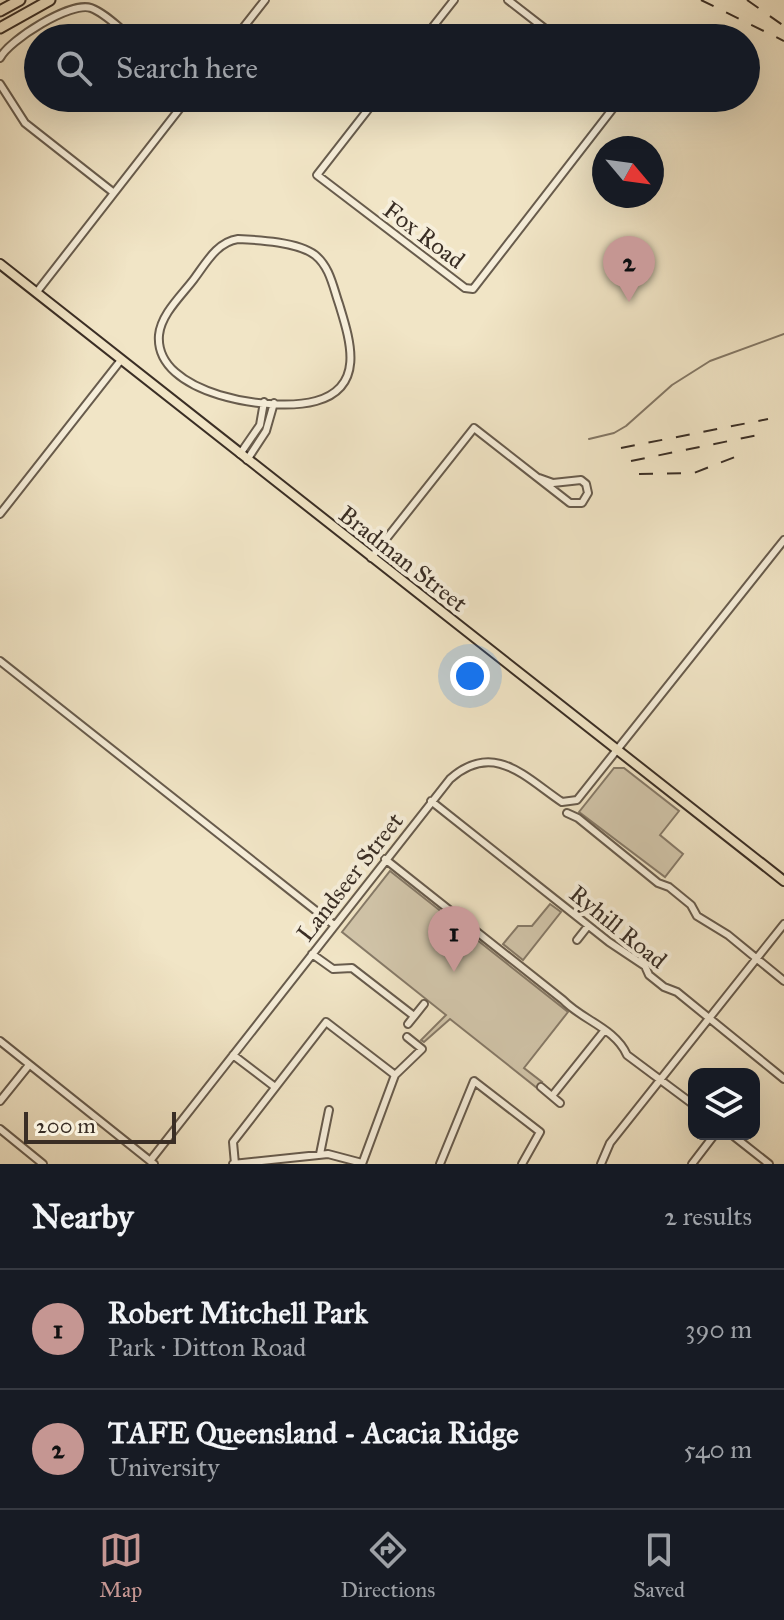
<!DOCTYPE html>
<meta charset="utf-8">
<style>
body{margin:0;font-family:"IM FELL Great Primer",serif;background:#20242c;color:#f1f3f6}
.controls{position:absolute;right:24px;bottom:24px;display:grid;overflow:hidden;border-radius:16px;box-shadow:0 8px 32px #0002}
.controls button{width:72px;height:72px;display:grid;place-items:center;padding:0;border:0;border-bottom:2px solid #363941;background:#171b24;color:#f1f3f6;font:40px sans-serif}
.compass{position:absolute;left:592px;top:136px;width:72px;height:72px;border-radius:50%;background:#171b24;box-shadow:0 8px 32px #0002;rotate:119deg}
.scale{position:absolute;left:24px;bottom:20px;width:152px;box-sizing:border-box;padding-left:8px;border:4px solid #3a2e25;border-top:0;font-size:22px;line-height:28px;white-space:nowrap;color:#3a2e25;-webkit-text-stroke:6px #f6eeda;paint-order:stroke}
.you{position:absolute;left:470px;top:676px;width:28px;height:28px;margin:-20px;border:6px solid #fff;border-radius:50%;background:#1a73e8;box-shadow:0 0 0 12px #1a73e833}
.badge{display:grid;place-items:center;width:52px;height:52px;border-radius:50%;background:#c59692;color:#111;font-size:26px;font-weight:700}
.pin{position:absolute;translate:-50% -66px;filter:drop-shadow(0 2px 4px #0008)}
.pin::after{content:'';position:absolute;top:42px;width:28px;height:24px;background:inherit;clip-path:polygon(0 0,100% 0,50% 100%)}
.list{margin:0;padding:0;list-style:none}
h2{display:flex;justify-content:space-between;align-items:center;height:104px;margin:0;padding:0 32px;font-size:34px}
h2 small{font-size:26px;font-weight:400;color:#9ea1a6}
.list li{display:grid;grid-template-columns:52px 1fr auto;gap:24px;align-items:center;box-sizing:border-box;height:120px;padding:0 32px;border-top:2px solid #363941}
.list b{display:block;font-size:30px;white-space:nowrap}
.list p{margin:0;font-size:26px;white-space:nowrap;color:#9ea1a6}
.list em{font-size:26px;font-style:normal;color:#9ea1a6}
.icon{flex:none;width:44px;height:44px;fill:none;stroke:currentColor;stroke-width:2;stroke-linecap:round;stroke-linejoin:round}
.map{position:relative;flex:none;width:784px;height:1164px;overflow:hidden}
.search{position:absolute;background:#171b24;box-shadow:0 8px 32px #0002;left:24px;right:24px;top:24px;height:88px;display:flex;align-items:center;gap:20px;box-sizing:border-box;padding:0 28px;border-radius:44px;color:#9ea1a6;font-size:30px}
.sheet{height:344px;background:#171b24}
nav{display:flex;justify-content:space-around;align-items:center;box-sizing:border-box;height:112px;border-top:2px solid #363941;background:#171b24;font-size:22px;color:#9ea1a6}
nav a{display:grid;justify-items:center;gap:4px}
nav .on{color:#c59692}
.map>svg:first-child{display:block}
</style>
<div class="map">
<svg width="784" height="1164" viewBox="0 0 784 1164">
<rect width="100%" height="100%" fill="#f1e5c6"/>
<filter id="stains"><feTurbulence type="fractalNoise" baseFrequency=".0025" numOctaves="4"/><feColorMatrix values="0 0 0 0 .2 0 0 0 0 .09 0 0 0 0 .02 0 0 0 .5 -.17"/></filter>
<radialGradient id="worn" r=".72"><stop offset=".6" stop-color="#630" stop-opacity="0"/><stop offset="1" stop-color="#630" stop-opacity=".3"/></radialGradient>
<!-- green -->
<path fill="#d2c6ab" stroke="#867a68" stroke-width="2" d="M614,768h10l55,43 -19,24 23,19 -18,23 -86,-65z
M390,871l178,141 -44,56 18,14 -5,6 -87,-69 -26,23 -3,-2 25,-25 -104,-83z
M550,904l11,8 -38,48 -20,-16 15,-18h14z"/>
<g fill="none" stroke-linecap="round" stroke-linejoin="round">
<!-- stream -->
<path stroke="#837765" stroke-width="2" d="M589,439l25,-6 12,-7 46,-41 38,-24 74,-27"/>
<!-- minor casing -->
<g stroke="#685c4d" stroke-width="10">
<path id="minor" d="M508,0l49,38
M235,38l30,-38
M424,38l30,-38
M0,58c9,-18 71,-57 91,-50 14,5 28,20 41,30
M0,84l25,39 89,70
M377,98l-60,77 148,113 8,1 148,-191
M238,239c21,1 60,3 77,16 15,12 18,32 24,49 11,36 27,83 -23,97 -43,12 -162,-6 -157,-66 2,-21 23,-40 35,-56 12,-16 23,-37 44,-40z
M36,293l152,-195
M240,454l20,-29 4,-23
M247,460l19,-29 8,-28
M0,514l121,-154
M371,558l103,-130 96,75h12l6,-10 -2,-9 -5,-4 -28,3 -14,-5
M0,661l334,264
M431,801l178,141 36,24 4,9 15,12 13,5 107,87
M567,813l11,5 80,65 11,4 22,18 6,11 31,19 56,46
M385,859l178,141c19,20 52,28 64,55l67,50
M577,940l11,-14
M312,954l21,15 19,-1 62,48
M408,1024l16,-20
M0,1041l154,123
M233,1055l42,32
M541,1087l19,16
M552,1096l52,-65
M0,1101l29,-36
M0,1129l43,35
M731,1134l38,30
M320,1154l9,-44
M150,1161l300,-382c44,-39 76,-1 112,23l15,-2 207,-260
M233,1164l95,-10 34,9
M235,1164l-2,-22 93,-120 69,53
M362,1164l33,-89 27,-26 -15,-12
M440,1164l34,-83 66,51 -18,32
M601,1164l9,-21 174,-219
M692,1164l23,-30"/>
</g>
<!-- major casing -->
<g stroke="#3a2e25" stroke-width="12">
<path id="major" d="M0,264l784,617"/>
</g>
<!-- highway casing -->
<g stroke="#3a2e25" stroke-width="13">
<path id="highway" d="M0,11l20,-11
M0,28l50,-28"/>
</g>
<!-- minor -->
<use href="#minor" stroke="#f6eeda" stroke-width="6"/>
<!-- major -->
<use href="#major" stroke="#f1e5c6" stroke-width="8"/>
<!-- highway -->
<use href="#highway" stroke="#f1e5c6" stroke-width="9"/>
<!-- rail -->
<path stroke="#3a2e25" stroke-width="2" stroke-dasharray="14 14" stroke-linecap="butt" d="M701,0l83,41
M747,0l37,26
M621,448l147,-29
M631,461l132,-27
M639,474l55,-1 46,-18"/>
</g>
<g text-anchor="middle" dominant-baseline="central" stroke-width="8" stroke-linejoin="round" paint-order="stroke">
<!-- street labels -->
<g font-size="24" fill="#3a2e25" stroke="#f6eeda">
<text transform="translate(424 235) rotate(37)">Fox Road</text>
<text transform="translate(403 559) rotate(38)">Bradman Street</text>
<text transform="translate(350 877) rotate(-52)">Landseer Street</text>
<text transform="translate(618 927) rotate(39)">Ryhill Road</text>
</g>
</g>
<rect width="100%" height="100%" filter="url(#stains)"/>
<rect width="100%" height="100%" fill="url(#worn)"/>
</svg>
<div class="controls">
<button><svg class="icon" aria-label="layers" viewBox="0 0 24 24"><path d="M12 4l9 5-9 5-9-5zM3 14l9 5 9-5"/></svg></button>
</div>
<svg class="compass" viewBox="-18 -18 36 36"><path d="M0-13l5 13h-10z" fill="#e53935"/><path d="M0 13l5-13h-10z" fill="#9ea1a6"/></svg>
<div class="scale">200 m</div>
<div class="you"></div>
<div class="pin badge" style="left:454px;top:972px">1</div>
<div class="pin badge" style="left:629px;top:302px">2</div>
<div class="search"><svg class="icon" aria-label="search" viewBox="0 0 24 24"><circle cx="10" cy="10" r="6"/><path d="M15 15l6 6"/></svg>Search here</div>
</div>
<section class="sheet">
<h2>Nearby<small>2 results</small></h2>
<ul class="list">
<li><span class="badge">1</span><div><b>Robert Mitchell Park</b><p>Park · Ditton Road</p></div><em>390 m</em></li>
<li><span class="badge">2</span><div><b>TAFE Queensland - Acacia Ridge</b><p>University</p></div><em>540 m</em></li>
</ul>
</section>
<nav>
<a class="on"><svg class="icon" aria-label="map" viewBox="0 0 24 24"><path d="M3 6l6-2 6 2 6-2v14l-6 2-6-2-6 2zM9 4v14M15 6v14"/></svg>Map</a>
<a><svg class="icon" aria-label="directions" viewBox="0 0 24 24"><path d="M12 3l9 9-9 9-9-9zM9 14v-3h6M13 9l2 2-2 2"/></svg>Directions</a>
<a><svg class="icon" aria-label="saved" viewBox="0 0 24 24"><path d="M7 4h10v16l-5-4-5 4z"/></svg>Saved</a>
</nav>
